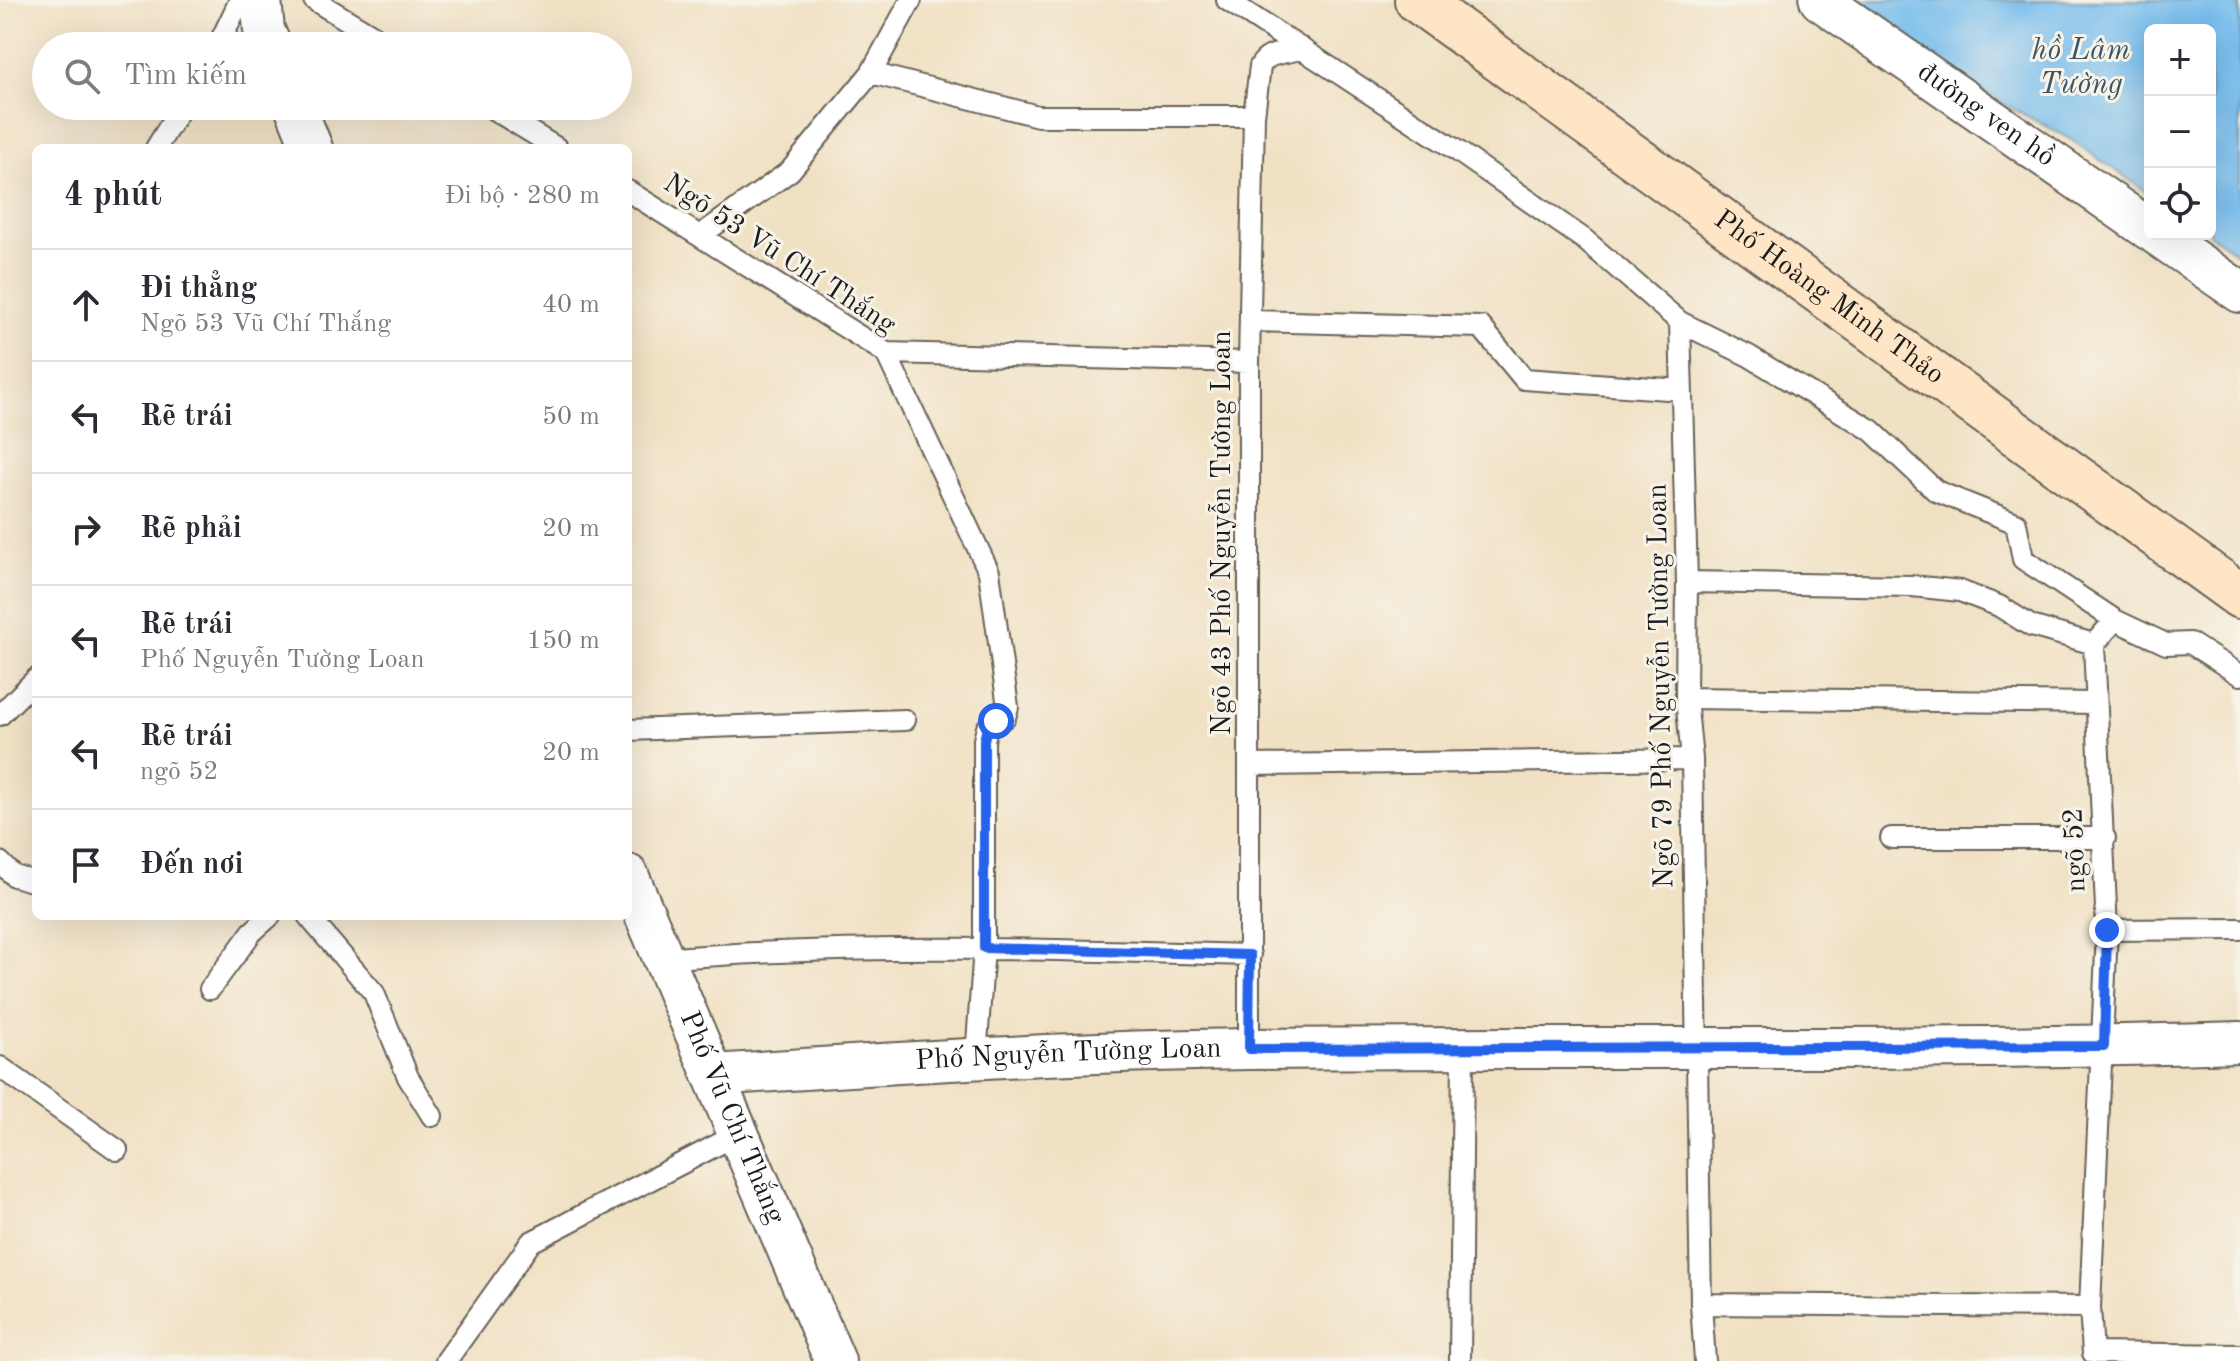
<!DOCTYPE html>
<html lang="vi">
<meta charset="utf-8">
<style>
body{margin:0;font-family:"Old Standard TT",serif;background:#f2f2f3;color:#2b2b33}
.controls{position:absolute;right:24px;top:24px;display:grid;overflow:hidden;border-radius:12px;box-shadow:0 8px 32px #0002}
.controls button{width:72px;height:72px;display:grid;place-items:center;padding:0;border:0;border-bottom:2px solid #e1e1e2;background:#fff;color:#2b2b33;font:40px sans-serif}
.stop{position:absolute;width:24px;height:24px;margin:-18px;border:6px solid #2563eb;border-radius:50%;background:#fff}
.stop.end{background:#2563eb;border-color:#fff;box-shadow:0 2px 8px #0008}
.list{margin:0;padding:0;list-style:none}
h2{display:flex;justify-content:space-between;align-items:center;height:104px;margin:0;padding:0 32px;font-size:34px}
h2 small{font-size:26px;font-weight:400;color:#7c7c81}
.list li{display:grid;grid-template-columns:52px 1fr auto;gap:24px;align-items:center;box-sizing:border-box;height:112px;padding:0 32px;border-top:2px solid #e1e1e2}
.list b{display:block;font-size:30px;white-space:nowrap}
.list p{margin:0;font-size:26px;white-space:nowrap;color:#7c7c81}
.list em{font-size:26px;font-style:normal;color:#7c7c81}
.icon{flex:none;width:44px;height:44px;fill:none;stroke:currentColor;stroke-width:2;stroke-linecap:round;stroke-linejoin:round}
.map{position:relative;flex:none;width:2240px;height:1361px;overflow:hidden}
.search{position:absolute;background:#fff;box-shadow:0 8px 32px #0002;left:32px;top:32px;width:600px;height:88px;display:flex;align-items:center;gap:20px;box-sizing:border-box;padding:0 28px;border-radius:44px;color:#7c7c81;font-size:30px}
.panel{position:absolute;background:#fff;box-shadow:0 8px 32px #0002;left:32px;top:144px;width:600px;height:776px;border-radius:12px}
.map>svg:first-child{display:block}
</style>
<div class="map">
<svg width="2240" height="1361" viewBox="0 0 2240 1361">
<rect width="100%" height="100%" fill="#f7f3e8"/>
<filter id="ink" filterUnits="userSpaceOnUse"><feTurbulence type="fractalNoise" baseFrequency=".0125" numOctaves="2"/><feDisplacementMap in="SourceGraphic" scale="16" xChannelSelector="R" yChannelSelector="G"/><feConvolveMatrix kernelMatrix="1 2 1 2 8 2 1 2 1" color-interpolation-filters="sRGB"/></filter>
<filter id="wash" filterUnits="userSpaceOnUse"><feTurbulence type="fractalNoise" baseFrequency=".006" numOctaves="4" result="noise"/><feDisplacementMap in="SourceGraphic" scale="32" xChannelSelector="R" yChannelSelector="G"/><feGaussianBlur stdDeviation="1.8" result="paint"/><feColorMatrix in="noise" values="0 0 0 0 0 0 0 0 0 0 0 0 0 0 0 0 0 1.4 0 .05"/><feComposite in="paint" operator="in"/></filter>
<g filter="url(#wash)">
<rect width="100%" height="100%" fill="#f1e1c4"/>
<!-- water -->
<path fill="#76bced" stroke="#496c84" stroke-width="2" d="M1828,0h412v255l-31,-21 1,-204h-60v164l-80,-55 -168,-89z"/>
</g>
<g filter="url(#ink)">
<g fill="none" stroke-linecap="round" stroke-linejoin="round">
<!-- lane casing -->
<g stroke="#676157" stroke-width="24">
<path id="lane" d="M314,0l76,46
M1227,0l232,152 126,88 95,82 69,34 122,74 65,61 80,32 7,36 92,61 51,24 24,-1 50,32
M218,46l22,-46
M871,73l167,43h216
M488,106l69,42
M156,148l26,-42
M628,191l258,162 103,219 19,135 -3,10 -18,11 -3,12v208l-8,109
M701,235l89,-64 81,-98 40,-73
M1250,321l231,6 43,52 158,11
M1680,322l7,260 -1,116 6,61 9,545 4,57
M886,353l363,9
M1687,582l225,4 48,5 39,15 32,20 63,18
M2115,620l-21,24 13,286 -17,377 3,46 147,2
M1686,698l410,5
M0,715l36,-36
M628,730l277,-10
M1252,765l440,-6
M1891,838h214
M0,862l14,14 22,6
M308,916l66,77 34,84 24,39
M2107,930l133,-1
M661,959c197,-16 393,-10 589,-4
M210,989l42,-57 18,-16
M1249,1049v-687l5,-246 6,-50c10,-16 25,-11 41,-18
M0,1067l117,83
M1701,1304l389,3
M446,1361l85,-119 207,-108
M1460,1361l3,-310"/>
</g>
<!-- street casing -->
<g stroke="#676157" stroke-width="44">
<g id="street">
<path d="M261,0l3,30 7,16"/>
<path id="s1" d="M1820,0l330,230"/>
<path d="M295,106l17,42"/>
<path d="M2156,234l84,58"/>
<path id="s2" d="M628,875l207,486"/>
<path id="s3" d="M713,1075c179,-12 358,-24 537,-26 330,-3 660,3 990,-7"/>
</g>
</g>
<!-- secondary casing -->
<g stroke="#676157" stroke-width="48">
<g id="secondary">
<path id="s4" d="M1417,0l823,596"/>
</g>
</g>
<!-- lane -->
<use href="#lane" stroke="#fff" stroke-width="20"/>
<!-- street -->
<use href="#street" stroke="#fff" stroke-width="40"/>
<!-- secondary -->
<use href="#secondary" stroke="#fee5c5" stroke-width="44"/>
</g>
</g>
<g fill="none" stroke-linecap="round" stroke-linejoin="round" filter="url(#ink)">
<!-- route -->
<path stroke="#2563eb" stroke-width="10" d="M996,721l-9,7 -3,12v208l266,7 -1,94 855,-3 3,-116"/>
</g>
<g text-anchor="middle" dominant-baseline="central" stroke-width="6" stroke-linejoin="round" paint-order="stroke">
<!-- street labels -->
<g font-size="28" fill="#1c1c1c" stroke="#f7f3e8">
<text stroke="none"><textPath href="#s1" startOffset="202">đường ven hồ</textPath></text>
<text transform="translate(779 255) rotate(33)">Ngõ 53 Vũ Chí Thắng</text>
<text stroke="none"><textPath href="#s4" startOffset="508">Phố Hoàng Minh Thảo</textPath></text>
<text transform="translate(1223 533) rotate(-90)">Ngõ 43 Phố Nguyễn Tường Loan</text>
<text transform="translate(1662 686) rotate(-91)">Ngõ 79 Phố Nguyễn Tường Loan</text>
<text transform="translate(2076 850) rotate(-92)">ngõ 52</text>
<text stroke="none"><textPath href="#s3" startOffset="356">Phố Nguyễn Tường Loan</textPath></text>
<text stroke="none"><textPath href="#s2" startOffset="264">Phố Vũ Chí Thắng</textPath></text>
</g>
<!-- water labels -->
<g font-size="30" font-style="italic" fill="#3c5465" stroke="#f7f3e8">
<text x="2081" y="51">hồ Lâm<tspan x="2081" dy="34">Tường</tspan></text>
</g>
</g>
</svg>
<div class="controls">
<button>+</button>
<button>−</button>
<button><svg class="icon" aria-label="locate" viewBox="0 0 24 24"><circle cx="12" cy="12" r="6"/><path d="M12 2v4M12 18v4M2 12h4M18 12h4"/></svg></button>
</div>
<div class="stop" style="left:996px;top:721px"></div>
<div class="stop end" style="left:2107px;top:930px"></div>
<div class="search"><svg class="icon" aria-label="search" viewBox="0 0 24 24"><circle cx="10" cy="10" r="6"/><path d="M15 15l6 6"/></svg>Tìm kiếm</div>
<section class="panel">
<h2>4 phút<small>Đi bộ · 280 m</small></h2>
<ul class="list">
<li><svg class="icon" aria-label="ahead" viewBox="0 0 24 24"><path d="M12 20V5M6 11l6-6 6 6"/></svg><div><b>Đi thẳng</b><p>Ngõ 53 Vũ Chí Thắng</p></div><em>40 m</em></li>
<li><svg class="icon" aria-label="left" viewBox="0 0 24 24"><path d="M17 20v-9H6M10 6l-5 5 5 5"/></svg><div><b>Rẽ trái</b></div><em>50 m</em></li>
<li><svg class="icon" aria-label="right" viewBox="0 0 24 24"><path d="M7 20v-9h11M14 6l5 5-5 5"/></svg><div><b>Rẽ phải</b></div><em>20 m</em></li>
<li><svg class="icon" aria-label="left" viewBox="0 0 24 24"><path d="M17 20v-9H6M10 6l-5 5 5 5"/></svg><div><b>Rẽ trái</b><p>Phố Nguyễn Tường Loan</p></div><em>150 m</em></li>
<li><svg class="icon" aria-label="left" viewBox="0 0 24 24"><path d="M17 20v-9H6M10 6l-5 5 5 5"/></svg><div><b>Rẽ trái</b><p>ngõ 52</p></div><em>20 m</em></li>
<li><svg class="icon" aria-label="arrive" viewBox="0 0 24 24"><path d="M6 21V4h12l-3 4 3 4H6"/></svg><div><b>Đến nơi</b></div></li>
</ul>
</section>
</div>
